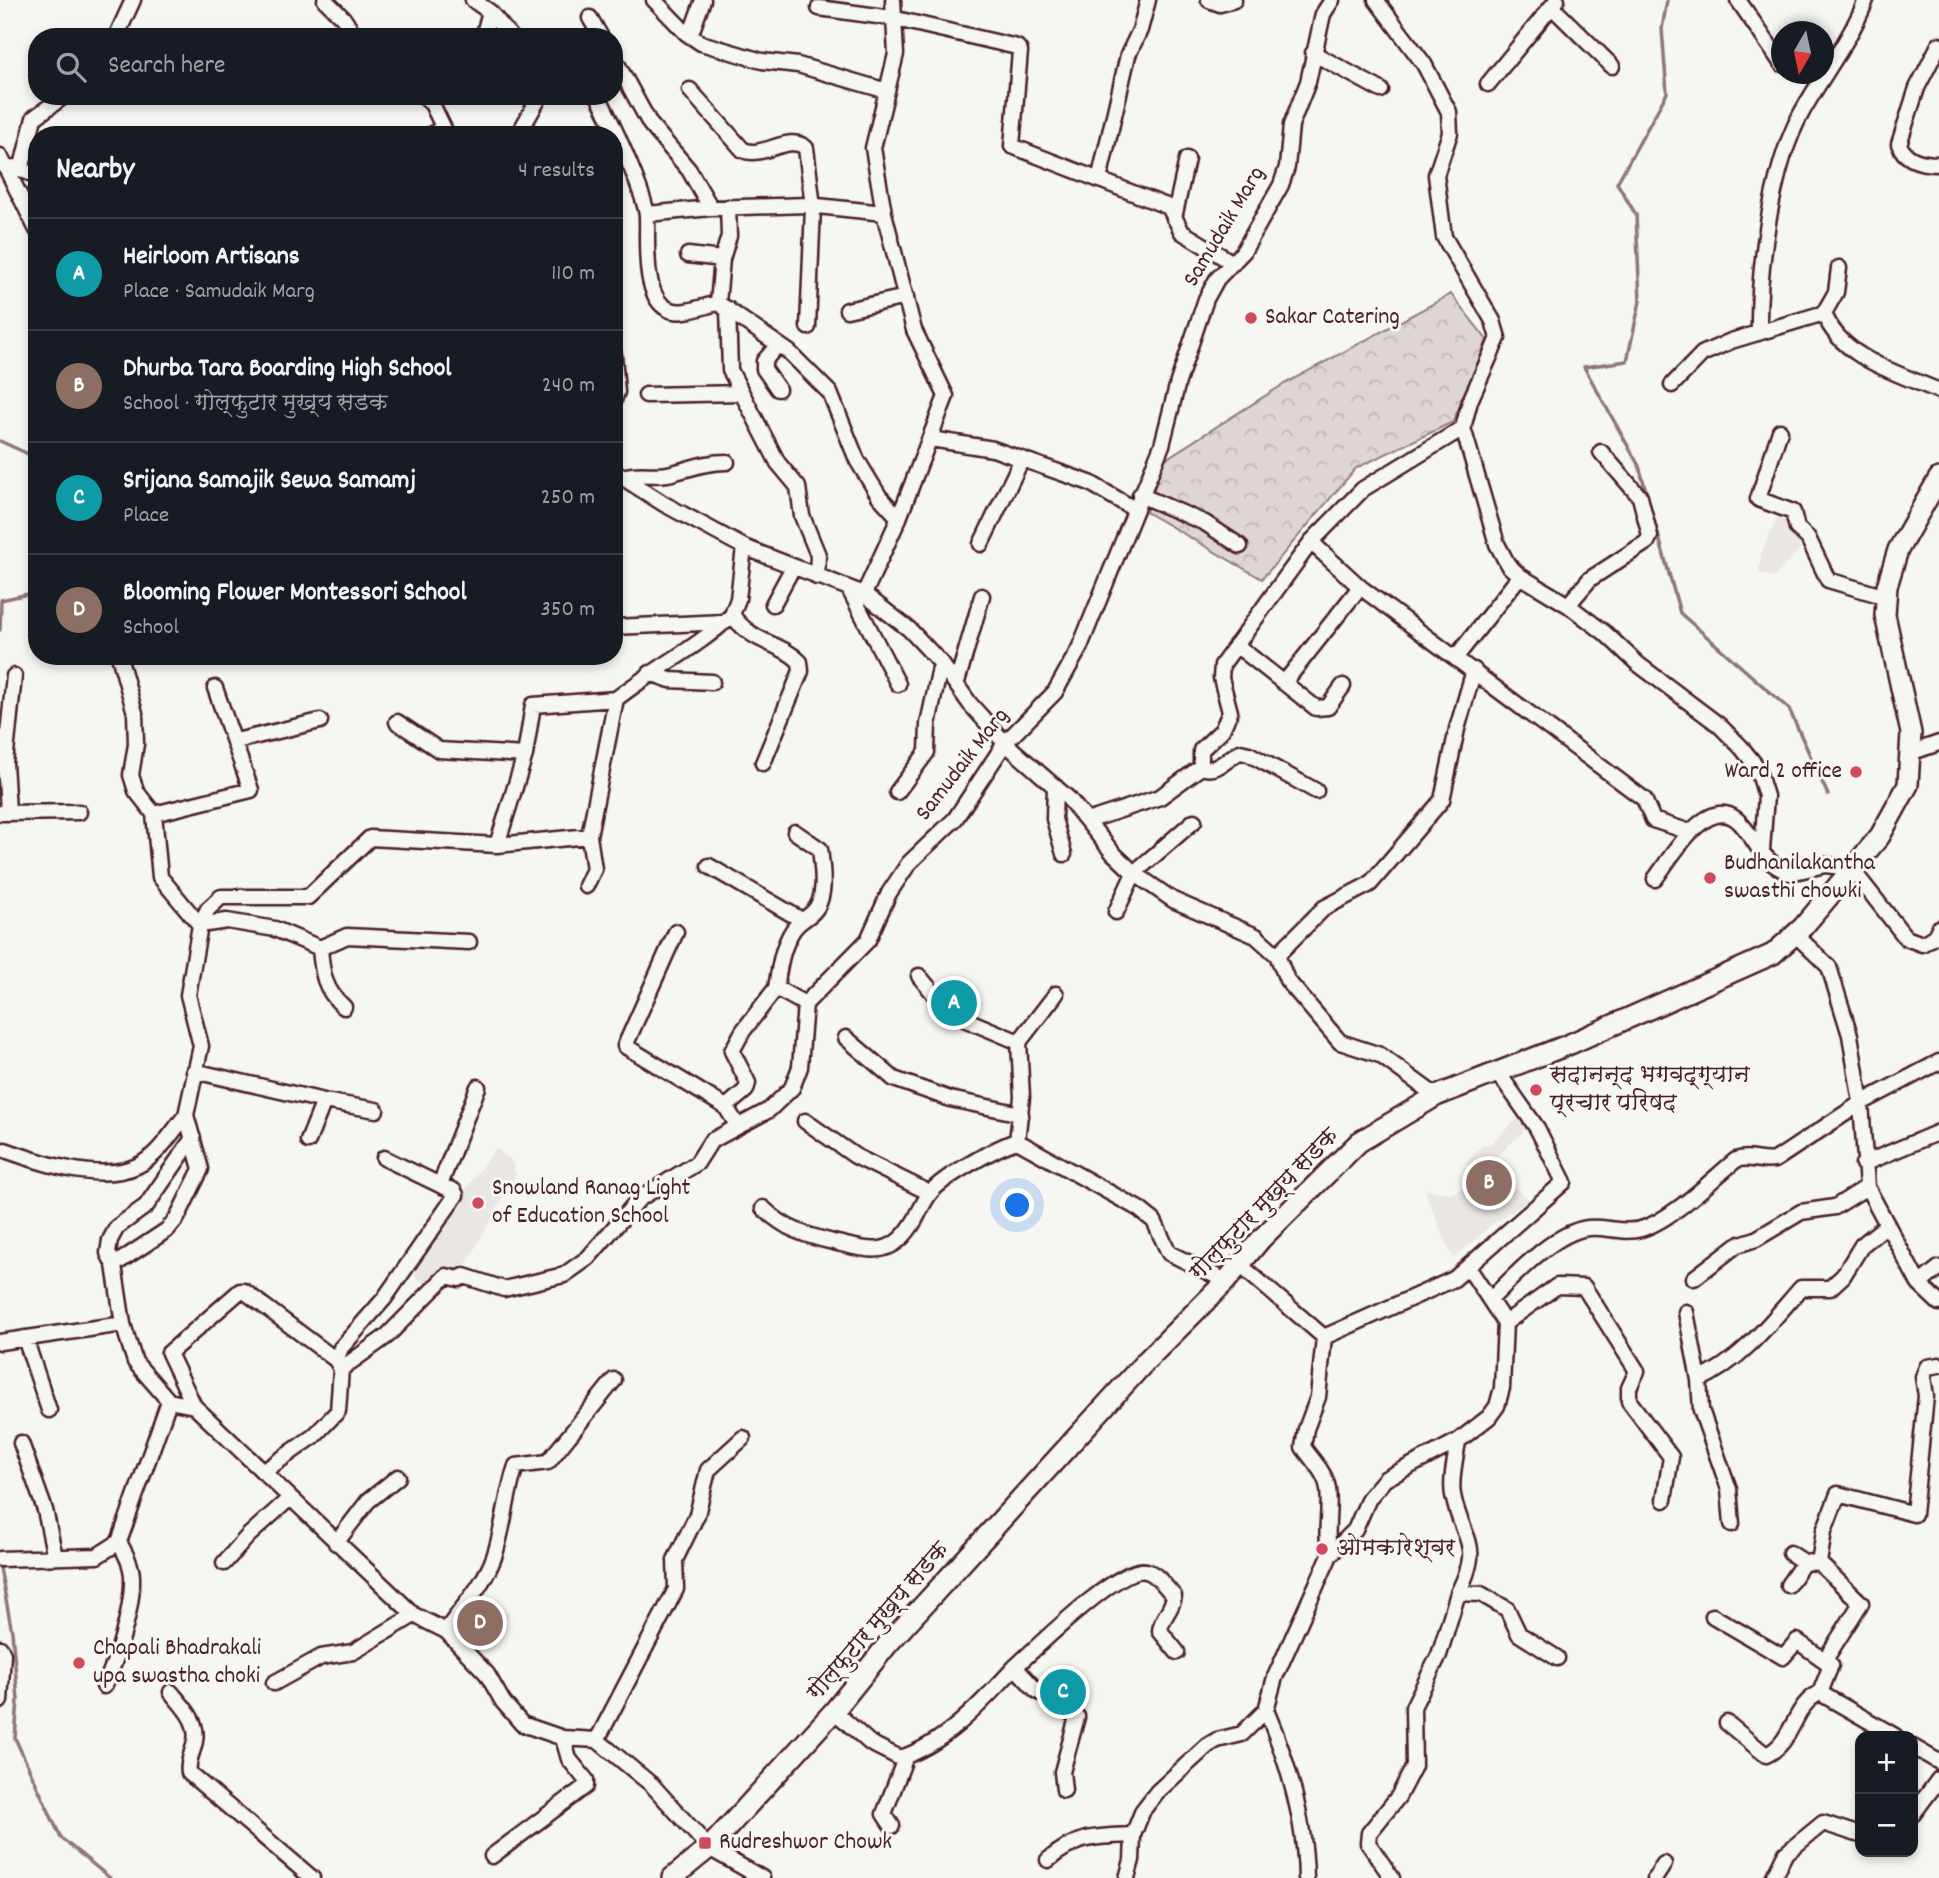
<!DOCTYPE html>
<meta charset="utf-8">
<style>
body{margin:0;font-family:Dekko,"Playpen Sans Deva",sans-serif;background:#20242c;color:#f1f3f6}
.controls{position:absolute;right:21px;bottom:21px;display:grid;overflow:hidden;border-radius:14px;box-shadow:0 4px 10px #0003}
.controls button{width:63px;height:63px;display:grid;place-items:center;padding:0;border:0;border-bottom:2px solid #363941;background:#171b24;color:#f1f3f6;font:35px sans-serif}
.compass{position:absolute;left:1771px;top:21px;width:63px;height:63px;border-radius:50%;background:#171b24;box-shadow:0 4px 10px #0003;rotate:189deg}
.you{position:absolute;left:1018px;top:1206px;width:24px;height:24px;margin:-18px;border:5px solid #fff;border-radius:50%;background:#1a73e8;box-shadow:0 0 0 10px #1a73e833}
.badge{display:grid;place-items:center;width:46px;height:46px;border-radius:50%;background:#d1495b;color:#fff;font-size:23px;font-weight:700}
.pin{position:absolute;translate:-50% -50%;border:4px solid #fff;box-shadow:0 2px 7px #0006}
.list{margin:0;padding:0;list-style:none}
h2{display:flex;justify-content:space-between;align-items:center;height:91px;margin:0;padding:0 28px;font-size:30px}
h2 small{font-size:23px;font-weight:400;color:#9ea1a6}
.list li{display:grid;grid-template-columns:46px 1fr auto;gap:21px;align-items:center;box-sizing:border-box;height:112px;padding:0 28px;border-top:2px solid #363941}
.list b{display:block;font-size:26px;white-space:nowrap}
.list p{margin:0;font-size:23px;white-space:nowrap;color:#9ea1a6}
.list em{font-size:23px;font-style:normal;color:#9ea1a6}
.icon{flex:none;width:38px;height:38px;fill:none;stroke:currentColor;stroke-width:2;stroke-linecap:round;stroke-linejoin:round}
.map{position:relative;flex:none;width:1939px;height:1878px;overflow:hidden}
.search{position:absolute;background:#171b24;box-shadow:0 4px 10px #0003;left:28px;top:28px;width:595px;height:77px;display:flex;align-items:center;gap:18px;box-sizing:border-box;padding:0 24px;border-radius:28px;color:#9ea1a6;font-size:26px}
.panel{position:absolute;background:#171b24;box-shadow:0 4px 10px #0003;left:28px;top:126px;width:595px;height:539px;border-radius:28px}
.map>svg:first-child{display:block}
</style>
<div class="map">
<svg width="1939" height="1878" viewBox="0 0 1939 1878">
<defs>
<pattern id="forest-crowns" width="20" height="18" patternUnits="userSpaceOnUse" patternTransform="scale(1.75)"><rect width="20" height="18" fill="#ddd6d5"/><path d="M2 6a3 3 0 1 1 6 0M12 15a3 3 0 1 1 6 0" fill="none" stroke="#bfb7b7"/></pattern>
</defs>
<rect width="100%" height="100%" fill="#f6f6f2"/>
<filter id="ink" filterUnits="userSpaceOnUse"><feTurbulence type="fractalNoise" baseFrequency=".0143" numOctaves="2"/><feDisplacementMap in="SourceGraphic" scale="14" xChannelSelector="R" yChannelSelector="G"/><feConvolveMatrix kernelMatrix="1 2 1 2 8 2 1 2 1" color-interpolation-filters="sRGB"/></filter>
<g filter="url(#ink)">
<!-- built -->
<path fill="#e9e6e3" d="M1779,514l17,5 4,30 -27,29 -14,-6v-4l3,-17z
M1523,1114l9,10 -42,38 39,38 -37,24 -39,35 -29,-70 27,4 13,-6 8,-18 -7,-6 20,-20 3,3z
M496,1148l15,12 5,14 -54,98 -32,15 -24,-17z
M477,1594l32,21 -35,40 -22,-23z"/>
<!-- forest -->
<path fill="url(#forest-crowns)" stroke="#947a80" stroke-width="2" d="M1451,294l36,46 -34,82 -97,46 -94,111 -116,-67 18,-52 120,-76z"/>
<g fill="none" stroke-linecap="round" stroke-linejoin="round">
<!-- stream -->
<path stroke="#8e747a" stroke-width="3.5" d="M1667,0l-5,29 5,64 -50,90 19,32 4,86 -13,60 -43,6 55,99 41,147 109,96 39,86
M0,441l37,17
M0,630l1,-30 36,-8
M0,1568l12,64 6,68 -3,38 46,100 49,40"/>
<!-- street casing -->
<g stroke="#4a1f2b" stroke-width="19">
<path id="street" d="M325,0l18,18 13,19
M473,0l17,12 -7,25
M654,0l32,33 15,10 61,18 36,4 89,26
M1209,0l11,4 14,-4
M1376,0l48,64 25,48 1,21 -14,42 8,62 49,84 5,17 -28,63 -7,27 34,116 11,21 12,11 48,29 37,28 33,31 81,61 22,22 16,20 9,29 -4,54
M1738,0l44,64
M1552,7l60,59
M819,8l73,10 125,29 3,4 -8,95 157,61 13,25 51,31
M490,12l21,25
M590,18l11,19
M690,36l13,-36
M116,37l17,-37
M1939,45l-22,43 -18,56c6,17 24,20 40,20
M1313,53l68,37
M614,58l36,66 39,46 22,38 97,-3 76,8
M1488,84l69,-84
M690,90l53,60c20,9 46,-17 63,-2l7,59 -5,120
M423,96l9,8 15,31
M598,96c12,22 47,98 49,120 1,21 -5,78 19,92 14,9 37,-2 52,-5
M521,130l19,-34
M431,135l12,-8
M518,135l3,-5 16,5
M0,156l37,74
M14,167l23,9
M21,170l13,-52 30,-22
M1099,180l29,-125 12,-25 8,-30
M728,207l1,29 -7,23 -4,44 71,49 41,41 27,67 22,36 20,22
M647,214l64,-6
M1174,218l13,-59
M688,255l34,4
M728,309l2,61 48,93 20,24 4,29 16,39 -1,22
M847,310l59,-13
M1824,313c16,45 74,60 115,78
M1759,333c-1,-62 12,-166 43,-221 21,-38 48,-71 64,-112
M778,345l-14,16v8l14,20
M614,355l3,37 -3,8
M1672,385l30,-31 29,-13 93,-28 12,-21 3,-24
M646,395l96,-2
M1780,431l-22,68 35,13 4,16 11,10 20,42 58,17
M931,439l62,10 97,34 44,26
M614,472l50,32 80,43 120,47 45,35 32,34 29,41 35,39 64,56 44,54 21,20 39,27 83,36 21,19 10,25 53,62 40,13 56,41
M623,477c16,-6 33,1 49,-4 20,-5 34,-11 55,-11
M1140,495l65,28 35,23
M1311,542l49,45 284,212 9,21 37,12
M981,544l40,-83
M744,547l-6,52 -6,16c22,30 47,26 68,47l1,9 -38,92
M849,589l49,95
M864,594l35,-76 47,-122 -32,-66 -30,-117 -11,-65 23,-94 -3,-54
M773,604l20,-37
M1568,605l22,-26 57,-37 3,-6 -10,-39 -39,-45
M614,627l111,-5
M1236,645l80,63 12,-1 15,-21
M1456,657l64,-81
M650,673l20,7 42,2
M957,682l25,-86
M1284,683l76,-96
M397,722l42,28 86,5
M236,741l84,-20
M1910,753l29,-10
M1055,786l-1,33 10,35
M1316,791l-67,-37 -9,-2c-14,7 -22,21 -39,15v-17l21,-20 8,-18 -9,-34 1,-13 89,-123 52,-53 100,-61
M897,792l30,-40 1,-28 13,-61
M8,811l-3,-48 9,-87
M1,813l78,-1
M154,814l97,-24 -36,-102
M1087,821l73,-24 41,-30
M795,832l25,17c2,18 8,50 -8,64 -9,8 -16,10 -22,22 -9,17 -11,35 -14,53l29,16
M497,845l28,-90 8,-50 83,-6
M709,866l91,53
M1655,879c15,-20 51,-83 81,-60 14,11 21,32 35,43 5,5 13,8 19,11l35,-8 26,3 55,70 16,6 13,-8 4,-8
M586,886l8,-17 -5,-33 27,-137c39,-31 80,-50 116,-84
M1116,912l18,-39 60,-52
M200,925l8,-16 13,-12h87l62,-59 127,7 92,-9
M200,925l27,-4 48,8 45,19 27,-12 122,6
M676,932l-51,114 101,61 11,18
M1795,934l34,33 21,68 11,68 6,84 52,97
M320,948c2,25 4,42 24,59
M1277,955l47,-47 46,-24 72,-84 15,-71 17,-59
M919,976l31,37 69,29
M846,1038l48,41 56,20 71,15
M194,1071l130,30 52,9
M726,1107l20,-17 2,-7 -16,-32 11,-20 33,-43
M805,1121l50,35 75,37
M308,1141l16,-40
M1017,1141l5,-44 -3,-55 37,-48
M5,1150c36,13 95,33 132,16 21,-10 35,-34 49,-51
M384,1158l56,27 38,-98
M1863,1164l76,-32
M763,1208c22,21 41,27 70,34 39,9 59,17 82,-22 5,-9 9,-20 16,-28 12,-15 68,-46 86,-51l122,68 15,12 15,32 57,28
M1239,1264l85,73
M114,1265l53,-35 10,-12 24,-49 -15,-54 15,-69 -13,-51 12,-70 -40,-48 -6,-63 -18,-23 -5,-16 5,-31 -1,-31 -16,-57
M1468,1267l37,56 -3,65 -5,18 -8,11 -31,24c-2,16 -8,38 -5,54 9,47 31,46 5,98l23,1 26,15 12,25 38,24
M1939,1268l-20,16 20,19
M1694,1278l43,-33 19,-6 45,-27 34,-5 32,-20
M1490,1300c23,-23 64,-68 98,-72 17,-2 35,6 53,1 30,-8 70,-49 95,-69 14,-5 24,3 39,0l86,-57 78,-41
M1686,1312l13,68
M1505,1323l52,-37 27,1 53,84 -8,17v13l42,56 -7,43
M25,1338l24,72
M0,1342l123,-18
M336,1360l5,-12 43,-49 72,-104 -2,-4 -14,-6
M169,1401l25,5 220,209 32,16 41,43 16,28 19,22 41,14 34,2 55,45 57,63 53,30
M194,1406l-25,-53 71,-62h4l92,69 5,9
M21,1443l24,67 10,47
M263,1472l51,-36 24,-25 3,-42 46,-33 59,-60 13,3 5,-3 40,13 60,-14 24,-17 51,-59 58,-36 14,-22 58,-31 23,-22 8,-21 5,-63 63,-64 21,-47 20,-30 46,-44 50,-76 50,-51 24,-43 83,-204 16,-63 28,-83 11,-20 26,-27 38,-67 6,-18 4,-42 17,-43 15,-68 9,-14
M1732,1524l-3,-35 -28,-79 -2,-30c43,-20 71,-57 102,-92h29l13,-12 19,-31 25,-20
M336,1543l32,-42 30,-24
M1790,1553l14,9
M1330,1555l25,-25 14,-32 16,-19 73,-38
M0,1559l97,-3 22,-14 50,-141 -34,-39 -12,-38 -9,-59 -6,-12 2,-13 7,-13 29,-21 47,-68
M224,1563l24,-27 42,-38
M1788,1585l16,-23 15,1
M1713,1616l70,41 14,-16 34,24 -11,28
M446,1631c16,-24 38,-46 48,-74 10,-29 12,-62 22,-91l32,-4 66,-82
M0,1648l3,6 -3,47
M1825,1660l36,-57 -42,-40 5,-32 14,-37 76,20 12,-118 -3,-19 4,-10 12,-2
M1015,1667c21,-19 106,-103 131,-96 11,2 20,17 28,25 -2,15 -13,21 -14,35l17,21
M274,1683l47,-26 32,-5 61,-37
M104,1686c13,-25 29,-79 28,-108 0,-13 -7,-25 -13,-36
M171,1692c11,14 28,29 24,49 -2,12 -8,19 -6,32l123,105
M1266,1710c22,52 39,110 40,168
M834,1711l36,32 30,15c46,-14 84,-58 115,-91l21,23 41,27 -15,55 2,18
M1727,1723l39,32c28,-12 27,-51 54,-62l75,43
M597,1740l79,-151 -1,-29 22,-45 11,-45 35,-32
M1913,1747l26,15
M1913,1814l26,-35
M892,1826l-8,-12 22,-58
M492,1856l94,-70v-6l-17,-21 -6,-21
M1048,1860c30,-25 47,-23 85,-25
M1127,1878l5,-18 1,-25 10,-25 14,-18 50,-46 10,-6 25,-6 24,-24 9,-33 55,-122c-6,-22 1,-43 -2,-66 -2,-16 -16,-29 -25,-42l3,-18 12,-32 6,-60 130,-58 110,-97 -27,-54 -40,-57
M1392,1878l-24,-35 1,-10 29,-36 16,-31 -1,-59 26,-52 19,-62
M1655,1878l9,-14
M1773,1878l12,-24 38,-31 37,12"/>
</g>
<!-- secondary casing -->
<g stroke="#4a1f2b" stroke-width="24">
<path id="secondary" d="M672,1878l37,-30 125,-137 54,-67 258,-283 80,-80 35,-42 98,-97 77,-46 134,-52 203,-90 30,-27 77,-91 28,-51 3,-52 -26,-118 2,-29 11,-36 41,-72"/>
</g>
<!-- street -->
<use href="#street" stroke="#f6f6f2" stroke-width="14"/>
<!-- secondary -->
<use href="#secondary" stroke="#f6f6f2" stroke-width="19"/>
</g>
</g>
<!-- markers -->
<g fill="#d1495b" stroke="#f6f6f2" stroke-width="2.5">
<circle cx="1251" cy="318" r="7"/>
<circle cx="1856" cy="772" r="7"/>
<circle cx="1710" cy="878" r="7"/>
<circle cx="1536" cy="1090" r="7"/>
<circle cx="478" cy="1203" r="7"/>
<circle cx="1322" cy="1549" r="7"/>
<circle cx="79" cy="1663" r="7"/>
<rect x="698" y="1836" width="14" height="14" rx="3.5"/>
</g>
<g text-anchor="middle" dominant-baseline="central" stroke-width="6" stroke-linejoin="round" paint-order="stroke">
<!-- street labels -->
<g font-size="24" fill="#4a1f2b" stroke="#f6f6f2">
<text transform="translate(1225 227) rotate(-59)">Samudaik Marg</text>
<text transform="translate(963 765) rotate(-52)">Samudaik Marg</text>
<text transform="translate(1265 1205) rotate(-46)">गोल्फुटार मुख्य सडक</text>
<text transform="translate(879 1622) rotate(-49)">गोल्फुटार मुख्य सडक</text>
</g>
<!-- poi labels -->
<g font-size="24" fill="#4a1f2b" stroke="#f6f6f2" text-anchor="start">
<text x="1265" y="318">Sakar Catering</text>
<text x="1842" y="772" text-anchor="end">Ward 2 office</text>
<text x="1724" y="864">Budhanilakantha<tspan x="1724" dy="28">swasthi chowki</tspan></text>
<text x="1550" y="1076">सदानन्द भगवद्ग्यान<tspan x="1550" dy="28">प्रचार परिषद</tspan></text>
<text x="492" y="1189">Snowland Ranag Light<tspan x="492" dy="28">of Education School</tspan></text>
<text x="1336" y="1549">ओमकारेश्वर</text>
<text x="93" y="1649">Chapali Bhadrakali<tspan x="93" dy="28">upa swastha choki</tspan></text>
<text x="719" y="1843">Rudreshwor Chowk</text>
</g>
</g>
</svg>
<div class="controls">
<button>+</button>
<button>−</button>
</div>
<svg class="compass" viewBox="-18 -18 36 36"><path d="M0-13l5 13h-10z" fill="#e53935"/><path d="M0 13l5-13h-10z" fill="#9ea1a6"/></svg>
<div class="you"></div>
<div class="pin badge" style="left:954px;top:1003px;background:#0f9aa8">A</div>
<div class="pin badge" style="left:1489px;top:1183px;background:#8d6e63">B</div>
<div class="pin badge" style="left:1063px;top:1692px;background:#0f9aa8">C</div>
<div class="pin badge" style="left:480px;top:1623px;background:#8d6e63">D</div>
<div class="search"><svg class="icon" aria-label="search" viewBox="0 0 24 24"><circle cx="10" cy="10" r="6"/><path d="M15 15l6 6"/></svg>Search here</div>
<section class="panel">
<h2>Nearby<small>4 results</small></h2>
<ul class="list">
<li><span class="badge" style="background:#0f9aa8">A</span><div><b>Heirloom Artisans</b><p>Place · Samudaik Marg</p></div><em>110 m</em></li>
<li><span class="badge" style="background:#8d6e63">B</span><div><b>Dhurba Tara Boarding High School</b><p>School · गोल्फुटार मुख्य सडक</p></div><em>240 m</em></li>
<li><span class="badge" style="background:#0f9aa8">C</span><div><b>Srijana Samajik Sewa Samamj</b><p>Place</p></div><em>250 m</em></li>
<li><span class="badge" style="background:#8d6e63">D</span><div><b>Blooming Flower Montessori School</b><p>School</p></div><em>350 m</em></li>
</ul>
</section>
</div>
